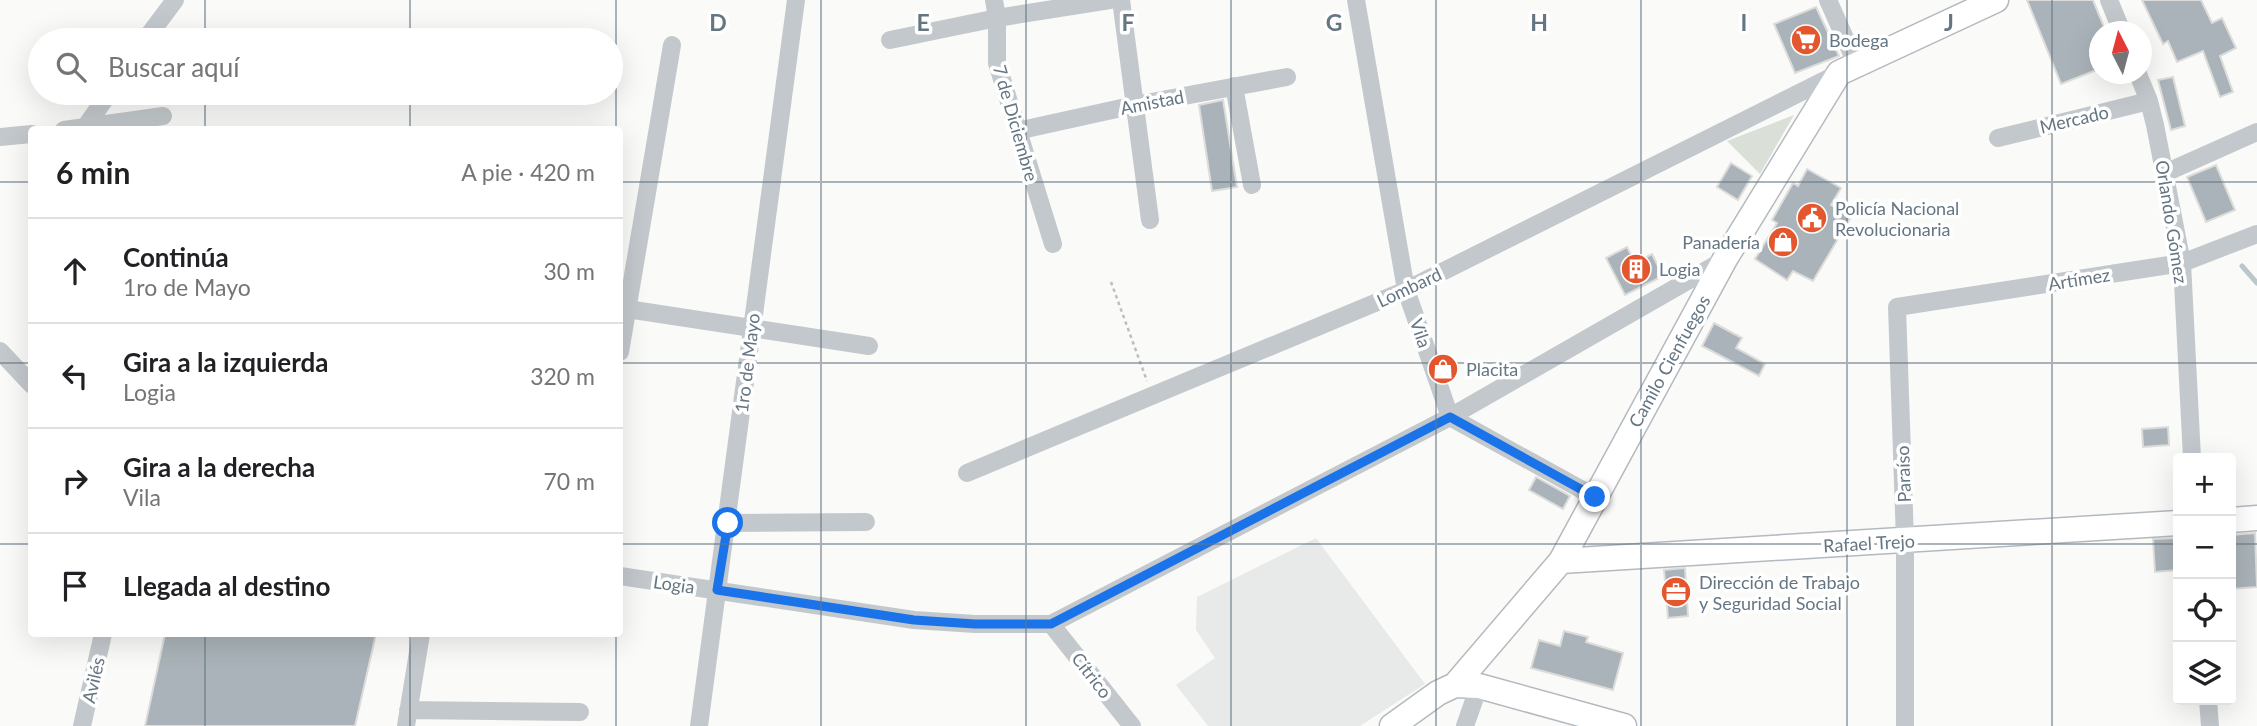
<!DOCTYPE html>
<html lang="es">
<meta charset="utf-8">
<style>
body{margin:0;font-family:Lato,sans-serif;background:#f2f2f2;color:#202124}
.controls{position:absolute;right:21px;bottom:21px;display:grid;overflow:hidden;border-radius:7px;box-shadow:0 7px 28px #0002}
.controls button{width:63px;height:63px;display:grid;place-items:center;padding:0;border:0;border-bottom:2px solid #e0e0e0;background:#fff;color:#202124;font:35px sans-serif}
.compass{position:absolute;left:2089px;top:21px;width:63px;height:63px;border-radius:50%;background:#fff;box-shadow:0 7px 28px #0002;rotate:354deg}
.stop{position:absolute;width:21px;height:21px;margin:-16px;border:5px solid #1a73e8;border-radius:50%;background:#fff}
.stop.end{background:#1a73e8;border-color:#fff;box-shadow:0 2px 7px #0008}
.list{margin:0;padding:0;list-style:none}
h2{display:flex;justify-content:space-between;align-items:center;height:91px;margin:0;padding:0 28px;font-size:30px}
h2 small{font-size:23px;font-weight:400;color:#757577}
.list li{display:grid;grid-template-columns:46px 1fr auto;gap:21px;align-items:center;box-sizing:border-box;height:105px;padding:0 28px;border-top:2px solid #e0e0e0}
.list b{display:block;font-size:26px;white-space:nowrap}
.list p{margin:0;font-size:23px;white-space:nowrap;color:#757577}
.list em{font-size:23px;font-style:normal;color:#757577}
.icon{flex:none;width:38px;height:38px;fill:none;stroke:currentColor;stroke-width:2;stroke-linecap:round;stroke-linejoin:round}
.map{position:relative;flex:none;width:2257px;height:726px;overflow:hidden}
.search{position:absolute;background:#fff;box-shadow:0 7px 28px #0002;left:28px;top:28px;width:595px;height:77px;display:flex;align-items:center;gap:18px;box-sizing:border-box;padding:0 24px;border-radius:38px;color:#757577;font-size:26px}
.panel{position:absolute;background:#fff;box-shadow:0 7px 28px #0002;left:28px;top:126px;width:595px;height:511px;border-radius:7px}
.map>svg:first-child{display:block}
</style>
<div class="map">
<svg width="2257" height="726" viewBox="0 0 2257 726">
<rect width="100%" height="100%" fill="#fafaf8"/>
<!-- built -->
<path fill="#e8e9e9" d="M1316,538l109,146 -65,42h-152l-32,-41 39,-27 -19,-28 1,-33z"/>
<!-- green -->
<path fill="#dadfd7" d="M1794,115l-34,59 -33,-33z"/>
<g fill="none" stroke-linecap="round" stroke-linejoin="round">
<!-- stream -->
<path stroke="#bbc7cb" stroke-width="5" d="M2242,266l15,17"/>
</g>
<!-- building -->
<path fill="#aab3b9" stroke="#dcdcda" stroke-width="2" d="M2027,0h66l13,32h-7v37l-38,15z
M2142,0h59l11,23 10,-5 14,30 -16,8 13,36 -13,5 -17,-46 -26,11 -9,-21 -5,3z
M1816,7l23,49 -44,17 -21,-49z
M2173,77l12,49 -14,4 -13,-50z
M1223,100l14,87 -25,4 -13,-86z
M1731,163l21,13 -14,24 -21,-13z
M2216,165l19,45 -29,12 -19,-45z
M1807,169l34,19 -10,17 20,12 -38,64 -20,-10 -6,9 -32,-21 22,-36 -5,-3 21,-37 5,3z
M1627,247l8,16 17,-9 11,22 -38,19 -19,-37z
M1714,323l28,15 -6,10 29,16 -6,12 -57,-30z
M2168,427l1,18 -26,2 -1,-18z
M1536,477l34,19 -7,13 -34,-19z
M2255,533l2,54 -26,2v-54z
M2178,538v32l-23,2 -2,-33z
M1685,568l3,48 -20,2 -4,-48z
M1564,631l24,6 -2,5 37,11 -10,37 -82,-22 8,-28 21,6z
M165,634h211l-21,92h-210z"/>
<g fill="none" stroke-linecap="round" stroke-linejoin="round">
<!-- secondary casing -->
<g stroke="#b3babf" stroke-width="27">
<path id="secondary" d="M2231,520l26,-2
M1561,561l617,-38
M1455,685l24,1 145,40
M1392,726l46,-33 17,-8 106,-124 164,-302 114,-186 157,-73"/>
</g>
<!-- path -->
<path stroke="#bbbfc2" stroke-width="2.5" stroke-dasharray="3.5 3.5" stroke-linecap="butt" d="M1111,282l36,99"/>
<!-- street -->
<path stroke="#c3c8cc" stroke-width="18" d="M994,0l3,18v45l56,181
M1121,0l29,220
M1356,0l50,290 44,127 145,80
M1828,0l28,63
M2109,0l13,32
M145,40l30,-40
M890,40l107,-22 113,-18
M2138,74l11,27 6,24 27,138 10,195
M1234,86l18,99
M86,126l23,-33
M64,130l99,-14
M1017,131l118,-26 152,-28
M0,137l32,-3
M1998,138l151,-37
M2165,173l92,-41
M627,309l242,37
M0,351l32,34
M620,352l52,-307
M967,473l439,-183 433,-217
M728,523l138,-1
M620,576l294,44 61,4h76l399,-207 274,-157
M1051,624l81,102
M2208,700l2,26
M408,710l172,2
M82,726l21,-92
M406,726l15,-92
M699,726l97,-726
M1465,726l14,-40
M1905,726v-185l-8,-234 285,-44 75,-29"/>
<!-- secondary -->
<use href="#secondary" stroke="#fff" stroke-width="24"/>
</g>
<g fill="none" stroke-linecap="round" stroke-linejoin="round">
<!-- route -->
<path stroke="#1a73e8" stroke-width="9" d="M728,523l-11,67 197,30 61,4h76l399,-207 145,80"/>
</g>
<!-- grid -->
<path fill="none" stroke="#657683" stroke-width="2" stroke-opacity="0.55" d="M205,0v40M410,0v40M616,0v130M821,0v726M1026,0v726M1231,0v726M1436,0v726M1641,0v726M1847,0v726M2052,0v726M205,93v37M410,93v37M0,182h32M620,182h1637M0,363h32M620,363h1637M0,544h32M620,544h1558M2231,544h26M205,634v92M410,634v92M616,634v92"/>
<!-- icons -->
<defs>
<g id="supermarket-disc" transform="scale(1.575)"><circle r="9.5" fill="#e4572e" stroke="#fff"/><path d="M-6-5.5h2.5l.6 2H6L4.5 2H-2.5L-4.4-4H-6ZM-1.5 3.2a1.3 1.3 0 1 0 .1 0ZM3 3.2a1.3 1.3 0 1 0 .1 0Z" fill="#fff"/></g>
<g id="civic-disc" transform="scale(1.575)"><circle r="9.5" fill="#e4572e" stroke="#fff"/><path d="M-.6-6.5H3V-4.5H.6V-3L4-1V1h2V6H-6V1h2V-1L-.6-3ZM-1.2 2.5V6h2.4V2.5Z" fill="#fff"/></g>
<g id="shop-disc" transform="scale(1.575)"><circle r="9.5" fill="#e4572e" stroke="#fff"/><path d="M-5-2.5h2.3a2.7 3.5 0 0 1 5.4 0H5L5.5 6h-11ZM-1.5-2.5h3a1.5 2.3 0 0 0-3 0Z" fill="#fff"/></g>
<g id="building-disc" transform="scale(1.575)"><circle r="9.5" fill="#e4572e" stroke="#fff"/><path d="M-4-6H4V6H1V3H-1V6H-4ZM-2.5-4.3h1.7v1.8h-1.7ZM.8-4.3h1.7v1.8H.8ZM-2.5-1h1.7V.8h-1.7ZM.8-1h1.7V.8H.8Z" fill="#fff"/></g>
<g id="office-disc" transform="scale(1.575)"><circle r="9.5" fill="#e4572e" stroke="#fff"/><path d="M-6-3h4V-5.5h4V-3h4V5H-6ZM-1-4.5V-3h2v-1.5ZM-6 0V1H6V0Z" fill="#fff"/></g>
</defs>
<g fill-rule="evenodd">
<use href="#supermarket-disc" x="1806" y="40"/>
<use href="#civic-disc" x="1812" y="218"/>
<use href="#shop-disc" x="1783" y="242"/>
<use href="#building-disc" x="1636" y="269"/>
<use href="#shop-disc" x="1443" y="369"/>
<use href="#office-disc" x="1676" y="592"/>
</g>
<g text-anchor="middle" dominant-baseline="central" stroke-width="7" stroke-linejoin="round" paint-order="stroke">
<!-- poi labels -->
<g font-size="18" fill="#657683" stroke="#fff" text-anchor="start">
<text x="1829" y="40">Bodega</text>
<text x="1835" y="208">Policía Nacional<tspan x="1835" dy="21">Revolucionaria</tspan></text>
<text x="1760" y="242" text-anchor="end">Panadería</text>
<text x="1659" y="269">Logia</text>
<text x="1466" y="369">Placita</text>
<text x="1699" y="582">Dirección de Trabajo<tspan x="1699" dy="21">y Seguridad Social</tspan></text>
</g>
<!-- street labels -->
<g font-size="18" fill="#657683" stroke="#fff">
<text transform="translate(1152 102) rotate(-11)">Amistad</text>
<text transform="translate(2074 119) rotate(-13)">Mercado</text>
<text transform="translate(1016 123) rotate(74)">7 de Diciembre</text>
<text transform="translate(2172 222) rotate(81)">Orlando Gómez</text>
<text transform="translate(2079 279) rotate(-9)">Artímez</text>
<text transform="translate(1409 287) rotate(-25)">Lombard</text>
<text transform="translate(1421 333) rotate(71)">Vila</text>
<text transform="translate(1669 361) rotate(-61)">Camilo Cienfuegos</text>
<text transform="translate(747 363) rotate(-83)">1ro de Mayo</text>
<text transform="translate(1903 474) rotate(-92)">Paraíso</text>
<text transform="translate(1869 543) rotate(-3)">Rafael Trejo</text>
<text transform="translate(674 584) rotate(8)">Logia</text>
<text transform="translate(1092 675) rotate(52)">Cítrico</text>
<text transform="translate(93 680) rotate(-77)">Avilés</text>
</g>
</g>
<g font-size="23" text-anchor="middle" font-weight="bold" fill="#657683" stroke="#fff" stroke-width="7" stroke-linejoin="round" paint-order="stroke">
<text x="718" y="31">D</text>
<text x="923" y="31">E</text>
<text x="1128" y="31">F</text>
<text x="1334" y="31">G</text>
<text x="1539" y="31">H</text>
<text x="1744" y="31">I</text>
<text x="1949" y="31">J</text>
</g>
</svg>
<div class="controls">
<button>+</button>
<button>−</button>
<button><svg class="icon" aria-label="locate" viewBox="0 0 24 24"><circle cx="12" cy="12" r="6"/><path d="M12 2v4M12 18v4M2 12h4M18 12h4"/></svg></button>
<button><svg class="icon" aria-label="layers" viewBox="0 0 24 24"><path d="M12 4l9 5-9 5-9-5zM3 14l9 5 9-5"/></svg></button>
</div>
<svg class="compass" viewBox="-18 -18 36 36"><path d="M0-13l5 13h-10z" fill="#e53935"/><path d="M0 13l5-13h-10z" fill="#757577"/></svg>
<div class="stop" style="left:728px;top:523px"></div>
<div class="stop end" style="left:1595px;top:497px"></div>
<div class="search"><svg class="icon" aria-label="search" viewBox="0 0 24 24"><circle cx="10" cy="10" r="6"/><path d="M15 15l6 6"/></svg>Buscar aquí</div>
<section class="panel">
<h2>6 min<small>A pie · 420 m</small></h2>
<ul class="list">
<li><svg class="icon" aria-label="ahead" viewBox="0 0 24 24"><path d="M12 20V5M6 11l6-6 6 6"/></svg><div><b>Continúa</b><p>1ro de Mayo</p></div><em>30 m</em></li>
<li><svg class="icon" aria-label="left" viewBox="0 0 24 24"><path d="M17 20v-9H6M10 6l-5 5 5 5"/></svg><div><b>Gira a la izquierda</b><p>Logia</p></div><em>320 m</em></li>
<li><svg class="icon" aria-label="right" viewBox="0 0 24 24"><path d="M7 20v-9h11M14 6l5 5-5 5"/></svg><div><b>Gira a la derecha</b><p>Vila</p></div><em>70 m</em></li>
<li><svg class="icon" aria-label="arrive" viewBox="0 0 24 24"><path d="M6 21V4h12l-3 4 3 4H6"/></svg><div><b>Llegada al destino</b></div></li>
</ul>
</section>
</div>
